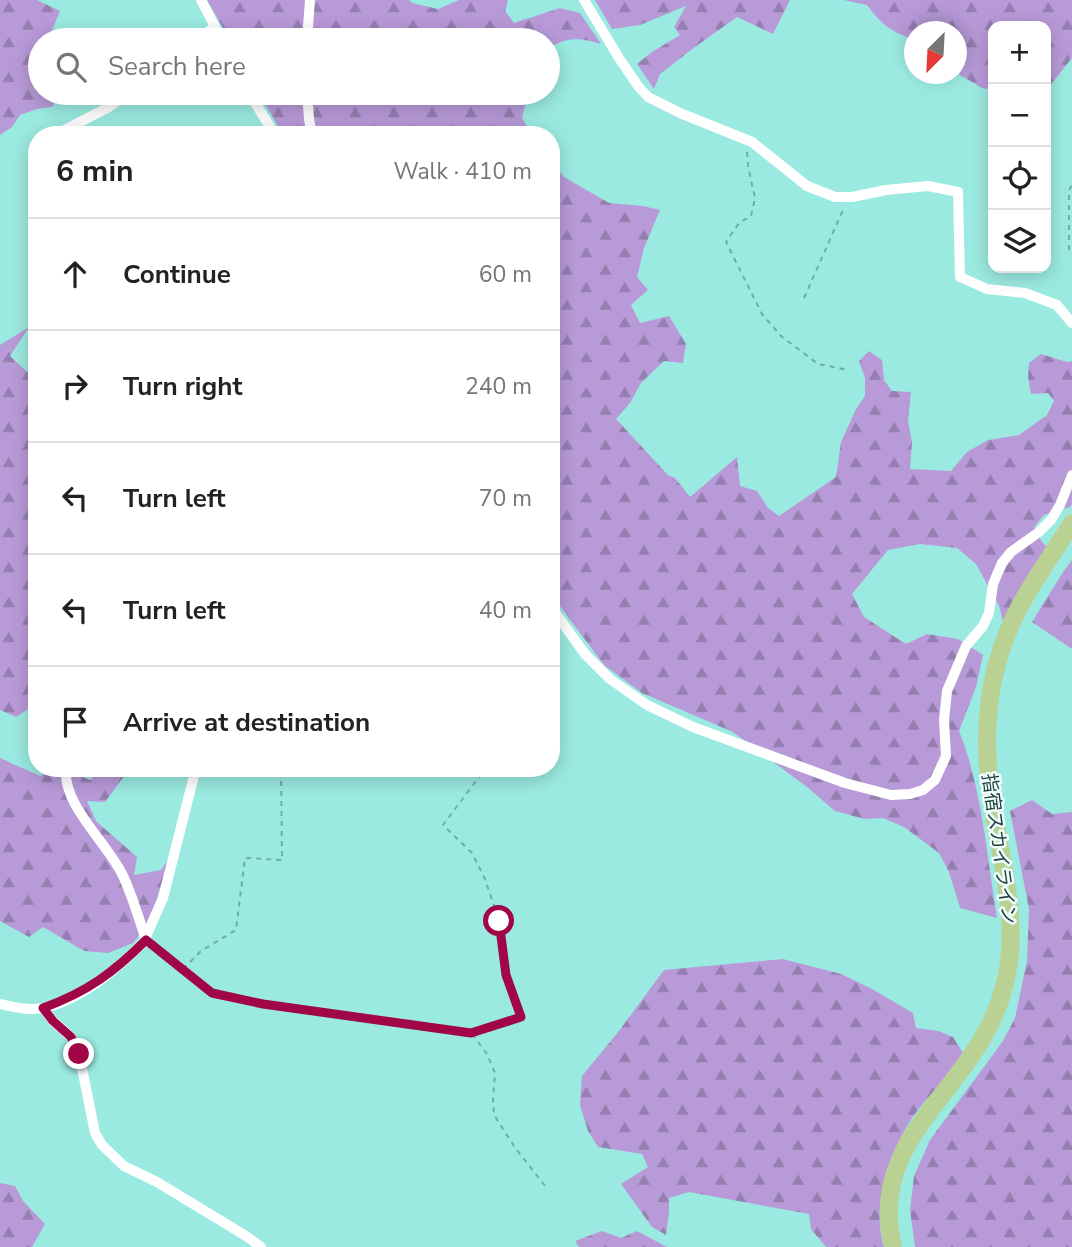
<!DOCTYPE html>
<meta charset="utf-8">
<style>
body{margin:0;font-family:"Nunito Sans","Noto Sans JP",sans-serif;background:#f2f2f2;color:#222}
.controls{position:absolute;right:21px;top:21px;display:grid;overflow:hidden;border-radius:14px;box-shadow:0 4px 18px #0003}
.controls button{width:63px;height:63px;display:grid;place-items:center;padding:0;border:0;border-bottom:2px solid #e0e0e0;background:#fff;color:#222;font:35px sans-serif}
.compass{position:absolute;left:904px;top:21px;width:63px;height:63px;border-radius:50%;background:#fff;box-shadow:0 4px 18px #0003;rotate:204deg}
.stop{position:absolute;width:21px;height:21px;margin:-16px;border:5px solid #a10747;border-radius:50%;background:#fff}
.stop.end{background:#a10747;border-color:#fff;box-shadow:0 2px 7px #0008}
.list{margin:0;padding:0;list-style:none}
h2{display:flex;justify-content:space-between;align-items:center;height:91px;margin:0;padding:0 28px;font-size:30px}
h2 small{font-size:23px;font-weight:400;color:#767676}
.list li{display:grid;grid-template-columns:46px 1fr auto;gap:21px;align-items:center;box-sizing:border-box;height:112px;padding:0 28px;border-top:2px solid #e0e0e0}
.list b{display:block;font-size:26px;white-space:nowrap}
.list em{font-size:23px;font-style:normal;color:#767676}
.icon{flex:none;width:38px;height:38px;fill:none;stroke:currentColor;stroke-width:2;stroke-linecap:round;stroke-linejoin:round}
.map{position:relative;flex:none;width:1072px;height:1247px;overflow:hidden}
.search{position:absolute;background:#fff;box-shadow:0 4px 18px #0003;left:28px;top:28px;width:532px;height:77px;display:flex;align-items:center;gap:18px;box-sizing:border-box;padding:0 24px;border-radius:38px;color:#767676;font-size:26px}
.panel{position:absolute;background:#fff;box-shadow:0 4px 18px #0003;left:28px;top:126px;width:532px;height:651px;border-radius:28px}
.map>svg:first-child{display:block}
</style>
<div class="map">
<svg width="1072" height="1247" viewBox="0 0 1072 1247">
<defs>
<pattern id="forest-firs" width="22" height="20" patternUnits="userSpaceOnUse" patternTransform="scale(1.75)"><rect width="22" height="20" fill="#b89ad8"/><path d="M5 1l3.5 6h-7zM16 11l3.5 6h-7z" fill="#957fb1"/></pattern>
</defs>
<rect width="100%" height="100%" fill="#9beae1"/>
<!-- forest -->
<path fill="url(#forest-firs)" d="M0,0h37l23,11 -12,29h-8v19l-5,14 5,4v16h19l-7,14 -15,2 -17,6 -8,12 -12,8z
M207,0h202l3,3 26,6 21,-9h49l-3,11 9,12 46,-15 20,5 21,31c-21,-6 -34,-8 -53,5v-9h-318z
M595,0h195l-17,34 -36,-17 -42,30 -35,27 -6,15 -17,-25 15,-12 28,-17 -6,-8 12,-21 -46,19 -28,4z
M844,0h228v58l-23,29 -3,1v-62h-53v64l-11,-2 -22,-13 -3,-11 -1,-32h-42v7c-22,-6 -33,-15 -47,-34z
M259,93h269l-6,25 10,17h-187l-2,-6 -28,6h-32z
M551,161l13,16 45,26 34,3 17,4 -16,38 -7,29 11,13 -17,15 9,18 29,-7 17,28 -3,19 -19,-2 -23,22 -11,20 -14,16 52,56 7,3 15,19 47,-40 3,29 17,5 11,17 11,8 57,-39 5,-35 15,-33 9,-13v-18l-6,-17 10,-10 13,9 2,20 8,11 19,1 -3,29 4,21 -2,27 41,2 16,-19 21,-12 31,-5 28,-20 7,-14 -6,-8 -17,1 -3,-17 1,-14 12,-9 26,8 5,-1v143l-2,3 -26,8 -10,12 8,15 5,5 -43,78 -5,-19 -23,-42 -19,-16 -37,-4 -32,6 -36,44 12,23 42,27 21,-10 31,5 25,16 -7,32 -17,44c23,56 28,127 38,187l-37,-10 -11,-36 -10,-19 -35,-26 -21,-9 -19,1 -29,-8 -28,-24 -74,-55 -91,-39 -38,-28 -53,-71z
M29,327l-19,29 27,25v294l-7,7 7,5c0,18 -7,21 -21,30l-16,-7v-365z
M1072,560v89l-40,-27 31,-50z
M0,758l40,18 16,-8h7l27,12 12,-12h30l-10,11 -17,23 -18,-1 9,20 41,36 -3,18 27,-5 8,-12 -19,64 -17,21 -25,10 -24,-2 -41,-24 -14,10 -29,-16z
M1032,800l20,14 20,-2v435h-157l-5,-37 4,-34 16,-36 73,-99 12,-23 12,-57 2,-52 -19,-98z
M783,959l58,15 31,15 41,24 3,15 22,3 15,6 12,19c-17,20 -38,41 -53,62 -23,36 -41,86 -28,129h-58l-15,-18 -2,-15 -120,-22 -20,6v14l-3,23 -14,-8 -31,-43 27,-17 -6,-13 -44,-7 -10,-16 -8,-26 2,-29 37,-45 45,-61z
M0,1183l15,3 8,15 22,23 -13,23h-32z
M602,1231l19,7 16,-7 30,16h-88l-4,-6z"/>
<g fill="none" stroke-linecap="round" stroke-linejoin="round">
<!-- path -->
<path stroke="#6fada6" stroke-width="2" stroke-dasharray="5 5" stroke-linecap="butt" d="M747,152l1,14 7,32 -4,18 -12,7 -13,19 36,72 19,22 37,28 30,6
M1069,250v-59l3,-7
M804,298l39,-88
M155,947l57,46 51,11 208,29 50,-16 -15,-42 -7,-54 -14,-42 -13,-26 -29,-28 39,-52 9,-5
M183,969l18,-18 35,-21 9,-72 37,2 -1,-92
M472,1034l15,20 8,19 -2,26 1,16 22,34 30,38"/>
<!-- minor -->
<path stroke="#fff" stroke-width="10" d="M201,0l21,40
M584,0l35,58 19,28 10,11 32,16 72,29 55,44 28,11h17l34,-7 42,-4 30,6 2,85 27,12 38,4 32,12 15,18
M196,40l19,-13
M307,40l3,-40
M249,93l26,42
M307,93l2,26 3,16
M55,135l54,-28 19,-14
M37,158l-3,6 3,13
M551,607l34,47 25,25 37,26 46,22 152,56 46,12 19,-1 13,-4 12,-10 11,-24 -2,-36 3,-29 19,-45 17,-20 6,-13 4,-29 9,-21 9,-11 28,-20 12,-12 9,-15 12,-30
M66,768c-4,38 44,77 58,110 9,20 15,41 22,62
M0,1004c14,3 28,7 43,4 39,-8 76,-41 103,-68l1,-6 16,-36 33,-130
M43,1008l10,13 18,16 8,16 16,80 7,12 22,21 33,16 89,54 15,11"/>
<!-- primary -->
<path stroke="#bad194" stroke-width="18" d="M893,1247c-22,-92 45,-136 88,-206 11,-18 19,-38 24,-58 14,-54 -1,-109 -10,-163 -15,-80 -11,-153 31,-225 15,-25 31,-48 46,-72"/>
</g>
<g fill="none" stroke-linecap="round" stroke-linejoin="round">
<!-- route -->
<path stroke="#a10747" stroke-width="9" d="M79,1054l-8,-17 -18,-16 -10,-13c44,-16 70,-35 103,-68l66,53 51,11 208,29 50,-16 -15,-42 -7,-54"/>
</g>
<g text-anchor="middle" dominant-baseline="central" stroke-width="5" stroke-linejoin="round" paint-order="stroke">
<!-- street labels -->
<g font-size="19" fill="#224340" stroke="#eefdfb">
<text transform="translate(999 849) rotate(82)">指宿スカイライン</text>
</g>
</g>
</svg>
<div class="controls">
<button>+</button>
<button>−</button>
<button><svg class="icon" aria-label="locate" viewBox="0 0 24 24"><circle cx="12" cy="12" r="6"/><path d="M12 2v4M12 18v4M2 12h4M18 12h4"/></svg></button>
<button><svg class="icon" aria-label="layers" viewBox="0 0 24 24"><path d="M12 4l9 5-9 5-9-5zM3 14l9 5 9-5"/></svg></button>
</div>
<svg class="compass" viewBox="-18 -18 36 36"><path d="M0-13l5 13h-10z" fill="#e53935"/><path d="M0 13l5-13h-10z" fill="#767676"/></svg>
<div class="stop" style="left:499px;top:921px"></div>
<div class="stop end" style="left:79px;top:1054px"></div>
<div class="search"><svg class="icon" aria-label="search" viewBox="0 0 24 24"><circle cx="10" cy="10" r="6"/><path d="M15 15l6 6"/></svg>Search here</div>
<section class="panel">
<h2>6 min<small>Walk · 410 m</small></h2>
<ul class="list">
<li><svg class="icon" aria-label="ahead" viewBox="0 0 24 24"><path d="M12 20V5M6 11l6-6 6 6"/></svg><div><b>Continue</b></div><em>60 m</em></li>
<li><svg class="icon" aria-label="right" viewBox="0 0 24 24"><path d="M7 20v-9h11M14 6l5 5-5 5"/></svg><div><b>Turn right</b></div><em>240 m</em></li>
<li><svg class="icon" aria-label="left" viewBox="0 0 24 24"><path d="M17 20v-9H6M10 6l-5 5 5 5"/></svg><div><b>Turn left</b></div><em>70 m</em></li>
<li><svg class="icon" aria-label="left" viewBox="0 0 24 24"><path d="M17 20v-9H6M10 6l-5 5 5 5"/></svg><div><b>Turn left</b></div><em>40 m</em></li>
<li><svg class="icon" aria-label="arrive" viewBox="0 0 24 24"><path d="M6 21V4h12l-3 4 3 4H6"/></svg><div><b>Arrive at destination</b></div></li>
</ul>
</section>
</div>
